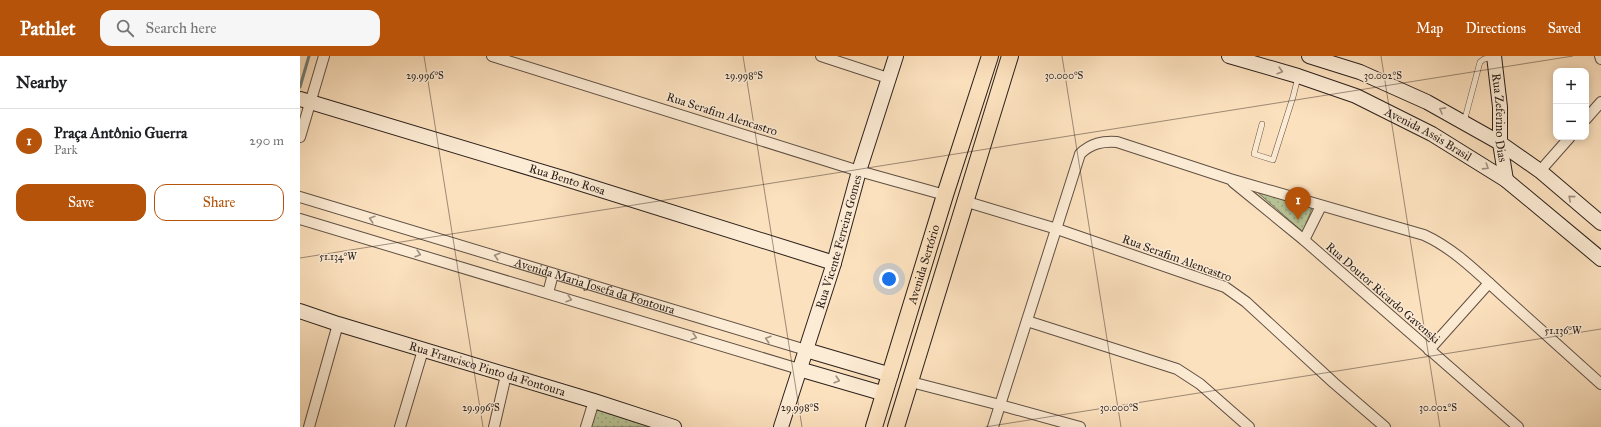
<!DOCTYPE html>
<meta charset="utf-8">
<style>
body{margin:0;font-family:"IM FELL Great Primer",serif;background:#f6f6f6;color:#202124}
.controls{position:absolute;right:12px;top:12px;display:grid;overflow:hidden;border-radius:8px;box-shadow:0 2px 10px #0003}
.controls button{width:36px;height:36px;display:grid;place-items:center;padding:0;border:0;border-bottom:1px solid #e0e0e0;background:#fff;color:#202124;font:20px sans-serif}
.you{position:absolute;left:589px;top:223px;width:14px;height:14px;margin:-10px;border:3px solid #fff;border-radius:50%;background:#1a73e8;box-shadow:0 0 0 6px #1a73e833}
.badge{display:grid;place-items:center;width:26px;height:26px;border-radius:50%;background:#b45309;color:#fff;font-size:13px;font-weight:700}
.pin{position:absolute;translate:-50% -33px;filter:drop-shadow(0 1px 2px #0008)}
.pin::after{content:'';position:absolute;top:21px;width:14px;height:12px;background:inherit;clip-path:polygon(0 0,100% 0,50% 100%)}
.list{margin:0;padding:0;list-style:none}
h2{display:flex;justify-content:space-between;align-items:center;height:52px;margin:0;padding:0 16px;font-size:17px}
h2 small{font-size:13px;font-weight:400;color:#757577}
.list li{display:grid;grid-template-columns:26px 1fr auto;gap:12px;align-items:center;box-sizing:border-box;height:64px;padding:0 16px;border-top:1px solid #e0e0e0}
.list b{display:block;font-size:15px;white-space:nowrap}
.list p{margin:0;font-size:13px;white-space:nowrap;color:#757577}
.list em{font-size:13px;font-style:normal;color:#757577}
.actions{display:flex;gap:8px;padding:12px 16px}
.actions a{flex:1;padding:9px 0;border:1px solid #b45309;border-radius:12px;text-align:center;font-size:14px;color:#b45309}
.actions .main{background:#b45309;color:#fff}
.icon{flex:none;width:22px;height:22px;fill:none;stroke:currentColor;stroke-width:2;stroke-linecap:round;stroke-linejoin:round}
.map{position:relative;flex:none;width:1301px;height:371px;overflow:hidden}
header{display:flex;align-items:center;gap:24px;box-sizing:border-box;height:56px;padding:0 20px;background:#b45309;color:#fff}
header strong{font-size:19px}
nav{display:flex;gap:22px;margin-inline-start:auto;font-size:14px}
.search{width:280px;height:36px;background:#f6f6f6;display:flex;align-items:center;gap:10px;box-sizing:border-box;padding:0 14px;border-radius:12px;color:#757577;font-size:15px}
main{display:flex}
aside{flex:1;background:#fff}
.map>svg:first-child{display:block}
</style>
<header>
<strong>Pathlet</strong>
<div class="search"><svg class="icon" aria-label="search" viewBox="0 0 24 24"><circle cx="10" cy="10" r="6"/><path d="M15 15l6 6"/></svg>Search here</div>
<nav><a>Map</a><a>Directions</a><a>Saved</a></nav>
</header>
<main>
<aside>
<h2>Nearby<small></small></h2>
<ul class="list">
<li><span class="badge">1</span><div><b>Praça Antônio Guerra</b><p>Park</p></div><em>290 m</em></li>
</ul>
<div class="actions"><a class="main">Save</a><a>Share</a></div>
</aside>
<div class="map">
<svg width="1301" height="371" viewBox="0 0 1301 371">
<defs>
<pattern id="grass-dots" width="8" height="8" patternUnits="userSpaceOnUse"><rect width="8" height="8" fill="#b8c496"/><path d="M2 2h.1M6 6h.1" fill="none" stroke="#9ea881" stroke-width="1.8" stroke-linecap="round"/></pattern>
</defs>
<rect width="100%" height="100%" fill="#fce1be"/>
<filter id="stains"><feTurbulence type="fractalNoise" baseFrequency=".005" numOctaves="4"/><feColorMatrix values="0 0 0 0 .2 0 0 0 0 .09 0 0 0 0 .02 0 0 0 .5 -.17"/></filter>
<radialGradient id="worn" r=".72"><stop offset=".6" stop-color="#630" stop-opacity="0"/><stop offset="1" stop-color="#630" stop-opacity=".3"/></radialGradient>
<!-- grass -->
<path fill="url(#grass-dots)" stroke="#727258" d="M956,135l56,17 -9,24z
M297,351l63,20h-69z"/>
<g fill="none" stroke-linecap="round" stroke-linejoin="round">
<!-- stream -->
<path stroke="#717f75" stroke-width="3" d="M0,31l9,-31"/>
<!-- lane casing -->
<g stroke="#605044" stroke-width="6">
<path id="lane" d="M1164,66l16,-60 4,-3 9,-2
M962,68l-8,30 19,6 20,-63 5,-20"/>
</g>
<!-- street casing -->
<g stroke="#605044" stroke-width="12">
<g id="street">
<path d="M192,0l367,115 86,24"/>
<path d="M521,0l67,22"/>
<path d="M1300,0l1,3"/>
<path d="M1286,63l15,-17"/>
<path d="M0,81l24,-81"/>
<path d="M1240,115l30,-34"/>
<path d="M933,126l71,58 214,187"/>
<path id="s1" d="M0,141l506,153"/>
<path d="M664,145l93,28 168,58 21,15 88,81 51,44"/>
<path d="M0,163l499,150"/>
<path d="M1004,184l17,-34"/>
<path d="M248,237l5,-19"/>
<path d="M727,265l150,48 23,15 49,43"/>
<path d="M1129,294l60,-67"/>
<path d="M611,326l89,23 80,22"/>
<path d="M9,371l29,-103"/>
<path d="M100,371l23,-77"/>
<path d="M194,371l12,-52"/>
<path d="M286,371l8,-26"/>
<path d="M693,371l87,-273c11,-11 23,-13 37,-12l113,37 194,56c29,13 54,38 77,59 33,30 67,60 100,90"/>
</g>
</g>
<!-- secondary casing -->
<g stroke="#2c201b" stroke-width="16">
<g id="secondary">
<path id="s2" d="M929,0l69,20 58,20 76,38 74,46 95,79"/>
<path d="M1009,0l51,16 67,30 73,41 40,28 61,52"/>
<path id="s3" d="M1194,0l6,51v36l6,37"/>
<path id="s4" d="M0,43l266,80 268,84"/>
<path id="s5" d="M0,255l38,13 256,77 80,26"/>
<path d="M506,294l85,25"/>
<path d="M499,313l86,25"/>
<path id="s6" d="M481,371l53,-164 25,-92 37,-115"/>
</g>
</g>
<!-- primary casing -->
<g stroke="#2c201b" stroke-width="18">
<g id="primary">
<path id="s7" d="M574,371l71,-232 45,-139"/>
<path d="M596,371l114,-371"/>
</g>
</g>
<!-- lane -->
<use href="#lane" stroke="#fdecd5" stroke-width="5"/>
<!-- street -->
<use href="#street" stroke="#fdecd5" stroke-width="10"/>
<!-- secondary -->
<use href="#secondary" stroke="#fdecd5" stroke-width="14"/>
<!-- primary -->
<use href="#primary" stroke="#fce1be" stroke-width="16"/>
</g>
<!-- one-way arrows -->
<defs><path id="oneway-chevron" d="M-2-3.5L2.5 0L-2 3.5" fill="none" stroke-width="1.6" stroke-linecap="round" stroke-linejoin="round"/></defs>
<g stroke="#9f9081">
<use href="#oneway-chevron" transform="translate(980 15) rotate(16)"/>
<use href="#oneway-chevron" transform="translate(1142 54) rotate(-151)"/>
<use href="#oneway-chevron" transform="translate(1186 111) rotate(32)"/>
<use href="#oneway-chevron" transform="translate(1271 142) rotate(-139)"/>
<use href="#oneway-chevron" transform="translate(72 163) rotate(-163)"/>
<use href="#oneway-chevron" transform="translate(118 198) rotate(17)"/>
<use href="#oneway-chevron" transform="translate(197 200) rotate(-163)"/>
<use href="#oneway-chevron" transform="translate(269 243) rotate(17)"/>
<use href="#oneway-chevron" transform="translate(394 281) rotate(17)"/>
<use href="#oneway-chevron" transform="translate(468 283) rotate(-163)"/>
<use href="#oneway-chevron" transform="translate(537 324) rotate(16)"/>
</g>
<!-- ticks -->
<path fill="none" stroke="#2c201b" stroke-width="1" stroke-opacity="0.45" d="M124,0l59,371M443,0l59,371M762,0l59,371M1081,0l59,371M0,202l1273,-202M685,371l616,-98"/>
<g text-anchor="middle" dominant-baseline="central" stroke-width="3" stroke-linejoin="round" paint-order="stroke">
<!-- street labels -->
<g font-size="12" fill="#2c201b" stroke="#fdecd5">
<text transform="translate(422 58) rotate(18)">Rua Serafim Alencastro</text>
<text stroke="none"><textPath href="#s3" startOffset="62">Rua Zeferino Dias</textPath></text>
<text stroke="none"><textPath href="#s2" startOffset="215">Avenida Assis Brasil</textPath></text>
<text stroke="none"><textPath href="#s4" startOffset="279">Rua Bento Rosa</textPath></text>
<text stroke="none"><textPath href="#s6" startOffset="194">Rua Vicente Ferreira Gomes</textPath></text>
<text transform="translate(877 202) rotate(20)">Rua Serafim Alencastro</text>
<text stroke="none"><textPath href="#s7" startOffset="170">Avenida Sertório</textPath></text>
<text stroke="none"><textPath href="#s1" startOffset="308">Avenida Maria Josefa da Fontoura</textPath></text>
<text transform="translate(1083 237) rotate(41)">Rua Doutor Ricardo Gavenski</text>
<text stroke="none"><textPath href="#s5" startOffset="196">Rua Francisco Pinto da Fontoura</textPath></text>
</g>
</g>
<g font-size="10" text-anchor="middle" fill="#2c201b" stroke="#fdecd5" stroke-width="3" stroke-linejoin="round" paint-order="stroke">
<text x="125" y="23">29.996°S</text>
<text x="444" y="23">29.998°S</text>
<text x="764" y="23">30.000°S</text>
<text x="1083" y="23">30.002°S</text>
<text x="38" y="204">51.134°W</text>
<text x="1263" y="278">51.136°W</text>
<text x="181" y="355">29.996°S</text>
<text x="500" y="355">29.998°S</text>
<text x="819" y="355">30.000°S</text>
<text x="1138" y="355">30.002°S</text>
</g>
<rect width="100%" height="100%" filter="url(#stains)"/>
<rect width="100%" height="100%" fill="url(#worn)"/>
</svg>
<div class="controls">
<button>+</button>
<button>−</button>
</div>
<div class="you"></div>
<div class="pin badge" style="left:998px;top:164px">1</div>
</div>
</main>
